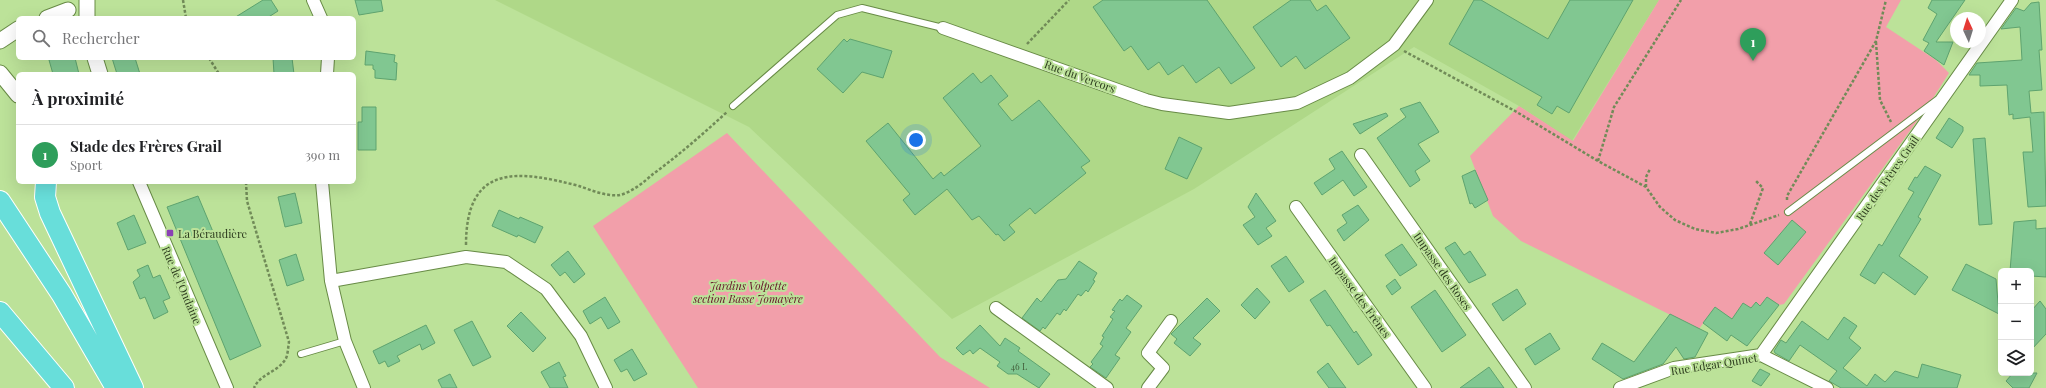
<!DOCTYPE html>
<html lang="fr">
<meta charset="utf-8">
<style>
body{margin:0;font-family:"Playfair Display",serif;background:#f6f6f6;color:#202124}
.controls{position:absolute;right:12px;bottom:12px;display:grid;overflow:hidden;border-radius:6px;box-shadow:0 4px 16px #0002}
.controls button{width:36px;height:36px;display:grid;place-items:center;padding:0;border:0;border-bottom:1px solid #e0e0e0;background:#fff;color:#202124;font:20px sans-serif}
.compass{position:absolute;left:1950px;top:12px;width:36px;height:36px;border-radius:50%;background:#fff;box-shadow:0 4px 16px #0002;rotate:356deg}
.you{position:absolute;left:916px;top:140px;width:14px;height:14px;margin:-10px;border:3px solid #fff;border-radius:50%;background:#1a73e8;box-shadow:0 0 0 6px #1a73e833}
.badge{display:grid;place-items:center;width:26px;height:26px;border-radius:50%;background:#0b8043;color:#fff;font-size:13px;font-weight:700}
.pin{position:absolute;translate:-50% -33px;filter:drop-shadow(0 1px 2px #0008)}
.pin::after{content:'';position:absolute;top:21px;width:14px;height:12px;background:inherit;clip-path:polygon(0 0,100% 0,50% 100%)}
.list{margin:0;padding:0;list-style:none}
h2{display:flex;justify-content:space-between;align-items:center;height:52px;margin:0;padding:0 16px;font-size:17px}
h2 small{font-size:13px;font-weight:400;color:#757577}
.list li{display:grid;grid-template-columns:26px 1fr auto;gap:12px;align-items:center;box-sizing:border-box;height:60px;padding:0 16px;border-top:1px solid #e0e0e0}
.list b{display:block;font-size:15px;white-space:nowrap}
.list p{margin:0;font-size:13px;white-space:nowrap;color:#757577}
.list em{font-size:13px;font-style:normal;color:#757577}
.icon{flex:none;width:22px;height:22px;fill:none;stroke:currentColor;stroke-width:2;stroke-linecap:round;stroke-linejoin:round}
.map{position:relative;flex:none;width:2046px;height:388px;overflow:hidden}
.search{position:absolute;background:#fff;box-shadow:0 4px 16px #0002;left:16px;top:16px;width:340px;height:44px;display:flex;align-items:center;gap:10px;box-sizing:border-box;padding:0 14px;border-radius:6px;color:#757577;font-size:15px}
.panel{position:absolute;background:#fff;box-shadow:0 4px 16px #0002;left:16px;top:72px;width:340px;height:112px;border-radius:6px}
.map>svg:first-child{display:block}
</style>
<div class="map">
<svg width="2046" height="388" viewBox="0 0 2046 388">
<rect width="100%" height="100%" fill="#bce299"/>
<!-- built -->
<path fill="#afd888" d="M495,0h1164l-87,141 -53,-35 -105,-59 -220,142 -242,130 -203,-192z"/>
<!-- green -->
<path fill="#f29faa" d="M1659,0h242l-15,27 50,33 13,13 -21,33 -144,198 -5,1 -12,-8 -7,9 -4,-4 -5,6 -8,-4 -11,15 -17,-12 -16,22 -178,-88 -28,-25 -23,-60 49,-50 54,35z
M727,133l213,224 50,31h-292l-105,-162z"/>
<!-- building -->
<path fill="#81c791" stroke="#5ea36f" d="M263,0h8l7,11 -11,7h-33z
M355,0h26l2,11 -24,4z
M1103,0h104l48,68 -24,16 -12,-17 -23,16 -13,-18 -15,10 -9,-13 -11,8 -17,-24 -7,5 -31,-44z
M1291,0h19l7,11 9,-6 24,33 -45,31 -9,-13 -15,11 -28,-40z
M1474,0h7l67,39 22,-39h63l-64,113 -12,-7 -5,8 -15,-9 5,-8 -93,-53z
M1932,0h33l-29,42h17l-9,23 -20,-14 5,-8 -6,-3 14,-26 -9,-6z
M2039,2l3,48h-3l3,40 -13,1 2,22 13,-1 2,94 -18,1 -5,-55h10l-3,-35 -17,2v-5l-4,1 -2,-30 -27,1v-11h-11l8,-12 45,-3 -2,-33 -19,2 15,-21 8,3 7,-8z
M844,39l3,3 3,-3 42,12 -9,27 -21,-6 -19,21 -26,-24z
M366,51l29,4 -1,7 3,1 -1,17 -21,-2v-8l-2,-1v-4h-8z
M56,58h19l4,16h-26l-4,-14z
M112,58h23l5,16h-23z
M273,58h19l2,16h-20z
M973,73l8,10 10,-8 17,21 -10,8 14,17 27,-21 51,61 -9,6 5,6 -51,41 -5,-6 -21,17 6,7 -11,9 -6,-7 -2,1 -17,-19 -7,4 -25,-31 -32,26 -12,-15 7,-6 -44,-53 22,-18 45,56 8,-7 3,4 37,-30 -38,-48z
M1420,102l19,30 -21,12 12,17 -15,10 5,9 -10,7 -33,-49 29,-21 -6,-8z
M362,107h14v43h-18v-28h4z
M1386,113l2,3 -28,18 -7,-10z
M1949,118l14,9v4l-11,17 -16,-10z
M1179,137l23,11 -15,31 -22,-10z
M1985,138l7,86 -13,1 -6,-86z
M1342,151l25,36 -13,9 -11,-16 -21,15 -8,-12 21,-14 -6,-10z
M1925,166l16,9 -23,42 3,2 -22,37 29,21 -13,18 -32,-23 -8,12 -15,-9 19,-31 3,2 32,-54 -6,-3 7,-12 2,1z
M1475,170l13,30 -13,8 -3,-5 -2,1 -8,-28z
M295,193l7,30 -17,4 -7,-30z
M1256,193l20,28 -10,7 6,8 -14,9 -15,-20 12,-8 -7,-10z
M198,196l63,150 -31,14 -63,-153z
M1358,205l11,15 -25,21 -7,-11 10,-7 -5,-8z
M499,210l20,9 1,-2 23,10 -8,16 -17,-8 -1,2 -25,-11z
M134,215l12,28 -18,7 -11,-27z
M1792,220l14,12 -28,33 -14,-12z
M2036,220v9l10,-1v49l-15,-1v-5h-21l4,-49z
M1455,242l9,13 6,-4 16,24 -17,8 -24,-35z
M1402,244l15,21 -17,11 -15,-21z
M568,251l17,23 -11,9 -9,-11 -5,4 -9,-11z
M296,254l8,26 -17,6 -8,-26z
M1286,256l18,26 -15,10 -18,-26z
M1079,261l18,12 -4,7 2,1 -7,11 -2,-2 -5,6 -3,-2 -12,17 -2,-2 -4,6 -3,-2 -12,16 -2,-2 -3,4 -18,-13 15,-20 4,4 17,-22 8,-1z
M1966,264l30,15 3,35 -47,-24z
M148,265l5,13 7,-3 10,23 -7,3 5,11 -14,7 -9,-22 -5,2 -7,-17 7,-6 -3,-6z
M1395,279l6,9 -9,7 -6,-9z
M1257,288l13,14 -15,17 -14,-14z
M1517,289l9,15 -23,17 -11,-17z
M1325,290l29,43 2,-2 16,24 -14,10 -28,-40 -3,1 -17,-26z
M1435,290l31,45 -24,17 -31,-45z
M1127,295l15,11 -16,22 5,4 -16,23 5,3 -14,20 -16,-11 3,-3 -2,-2 12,-16 -3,-2 4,-7 -2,-1 11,-17 -3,-2 5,-6 -3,-1 8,-11 2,2z
M605,297l15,25 -12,7 -7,-12 -11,7 -7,-13z
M1767,297l12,8 -32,41 -16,-11 -4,6 -24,-18 12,-16 17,12 11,-16 8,5 5,-6 4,4z
M1207,298l13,13 -27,27 8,6 -11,12 -16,-13 3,-4 -6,-5z
M2040,301l6,8v25l-15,16v-39z
M521,312l25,26 -13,14 -26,-26z
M1670,314l38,19 -13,24 -11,2 -8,-12 -13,17 -40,15 -31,-20 10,-16 32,19z
M1844,317l13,9 -8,12 12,10 -18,20 24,18 8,-12 10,8 10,-11 23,7 4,-14 39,11 -4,13h-116l-12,-7 8,-10 -37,-26 -11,16 -14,-8 -1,-2 7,-11 5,3 16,-22 26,19z
M472,321l19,36 -18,9 -19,-36z
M426,325l9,18 -13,7 -2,-6 -23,12 3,5 -12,6 -3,-6 -6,3 -6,-13z
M980,325l20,21 5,-8 15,10 -2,3 32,23 -11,14 -22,-14h-9l-11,-8 3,-4 -20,-14 -7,6 -3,-4 -7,5 -7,-7z
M1550,333l10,16 -25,16 -10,-16z
M632,349l15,25 -13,7 -7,-12 -6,3 -7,-12z
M559,362l7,14 -3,1 5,11h-18l-9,-16z
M1328,363l9,13 9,12h-17l-12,-16z
M1489,367l15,21h-44z
M1760,369l10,5 -9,12 -9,-5z
M2013,373h24l-8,15h-16l-7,-7z
M450,374l7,14h-15l-4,-8z"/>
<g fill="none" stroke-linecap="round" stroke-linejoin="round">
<!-- service casing -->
<g stroke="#688b46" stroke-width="8">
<path id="service" d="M733,106l104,-91 25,-7 81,20
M1788,212l149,-112
M301,354l44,-13"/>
</g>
<!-- minor casing -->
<g stroke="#688b46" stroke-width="14">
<path id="minor" d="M313,0l8,18
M943,28l203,72 16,4 67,9 68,-10 53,-25 44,-33 33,-45
M327,74l1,-16
M1361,155l164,233
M139,182l88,206
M322,182l9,99 14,60 19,47
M1296,207l129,181
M331,281l135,-24 40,5 40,27 35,47 25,52
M996,308l111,80
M1761,355l251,-355
M1148,388l15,-20 -15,-15 23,-32
M1620,388l54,-20 87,-13 66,33"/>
</g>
<!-- tertiary casing -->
<g stroke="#688b46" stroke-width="17">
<path id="tertiary" d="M87,0v18
M47,18l21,-8
M0,41l18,-12
M95,58l5,16
M0,73l18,22"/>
</g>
<!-- trunk casing -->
<g stroke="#fff" stroke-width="22">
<path id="trunk" d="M46,182l-1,15 5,16 83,175
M0,201l62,94 54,93
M0,312l64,76"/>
</g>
<!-- path -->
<path stroke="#718b58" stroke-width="2.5" stroke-dasharray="3 2" stroke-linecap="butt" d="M183,0l3,18
M1876,42l4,58 11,22
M1027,44l42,-44
M1404,51l111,60 83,50 48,26 14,20 15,13 20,9 21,4 22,-4 41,-14
M209,58l10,16
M1598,161l16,-54 67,-107
M246,182l1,19 42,141c-1,5 -1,14 -4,18 -9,13 -25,14 -31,28
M1646,187v-10l4,-8
M1787,200v-4l89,-155 10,-41
M1750,224l13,-36 -8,-8
M466,245c0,-82 52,-75 113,-59 12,4 28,11 41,9 12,-3 24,-13 33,-21 26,-19 50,-40 74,-62"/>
<!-- service -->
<use href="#service" stroke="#fff" stroke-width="6"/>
<!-- minor -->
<use href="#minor" stroke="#fff" stroke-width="12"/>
<!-- tertiary -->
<use href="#tertiary" stroke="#fff" stroke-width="15"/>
<!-- trunk -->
<use href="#trunk" stroke="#68deda" stroke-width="20"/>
</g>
<!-- markers -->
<rect fill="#8a42b4" stroke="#bce299" stroke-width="1.5" x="166" y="229" width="8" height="8" rx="2"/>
<g text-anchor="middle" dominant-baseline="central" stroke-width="4" stroke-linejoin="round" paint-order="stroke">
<!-- number labels -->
<g font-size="9" fill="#425f3b">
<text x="1019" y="366">46 L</text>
</g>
<!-- street labels -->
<g font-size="11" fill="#2d3c1e" stroke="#bce299">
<text transform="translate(1080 76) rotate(20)">Rue du Vercors</text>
<text transform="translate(1887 178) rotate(-55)">Rue des Frères Grail</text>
<text transform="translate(1443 271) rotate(55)">Impasse des Roses</text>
<text transform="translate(182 285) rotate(67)">Rue de l'Ondaine</text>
<text transform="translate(1360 297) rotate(54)">Impasse des Frênes</text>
<text transform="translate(1714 364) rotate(-9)">Rue Edgar Quinet</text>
</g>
<!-- poi labels -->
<g font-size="11" fill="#2d3c1e" stroke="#bce299" text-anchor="start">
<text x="178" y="233">La Béraudière</text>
</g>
<!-- park labels -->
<g font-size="11" font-style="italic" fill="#641328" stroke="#bce299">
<text x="748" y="285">Jardins Volpette<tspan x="748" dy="13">section Basse Jomayère</tspan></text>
</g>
</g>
</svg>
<div class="controls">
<button>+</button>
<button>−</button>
<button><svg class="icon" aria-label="layers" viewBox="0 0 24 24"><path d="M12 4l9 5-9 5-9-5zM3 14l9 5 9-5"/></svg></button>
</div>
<svg class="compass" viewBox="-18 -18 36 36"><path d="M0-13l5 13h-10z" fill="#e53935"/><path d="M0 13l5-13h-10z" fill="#757577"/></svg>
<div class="you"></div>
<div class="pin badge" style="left:1753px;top:61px;background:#2e9e5b">1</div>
<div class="search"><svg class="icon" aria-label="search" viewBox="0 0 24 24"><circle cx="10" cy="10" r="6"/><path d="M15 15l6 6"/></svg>Rechercher</div>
<section class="panel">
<h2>À proximité<small></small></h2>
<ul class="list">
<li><span class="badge" style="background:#2e9e5b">1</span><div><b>Stade des Frères Grail</b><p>Sport</p></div><em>390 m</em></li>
</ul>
</section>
</div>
